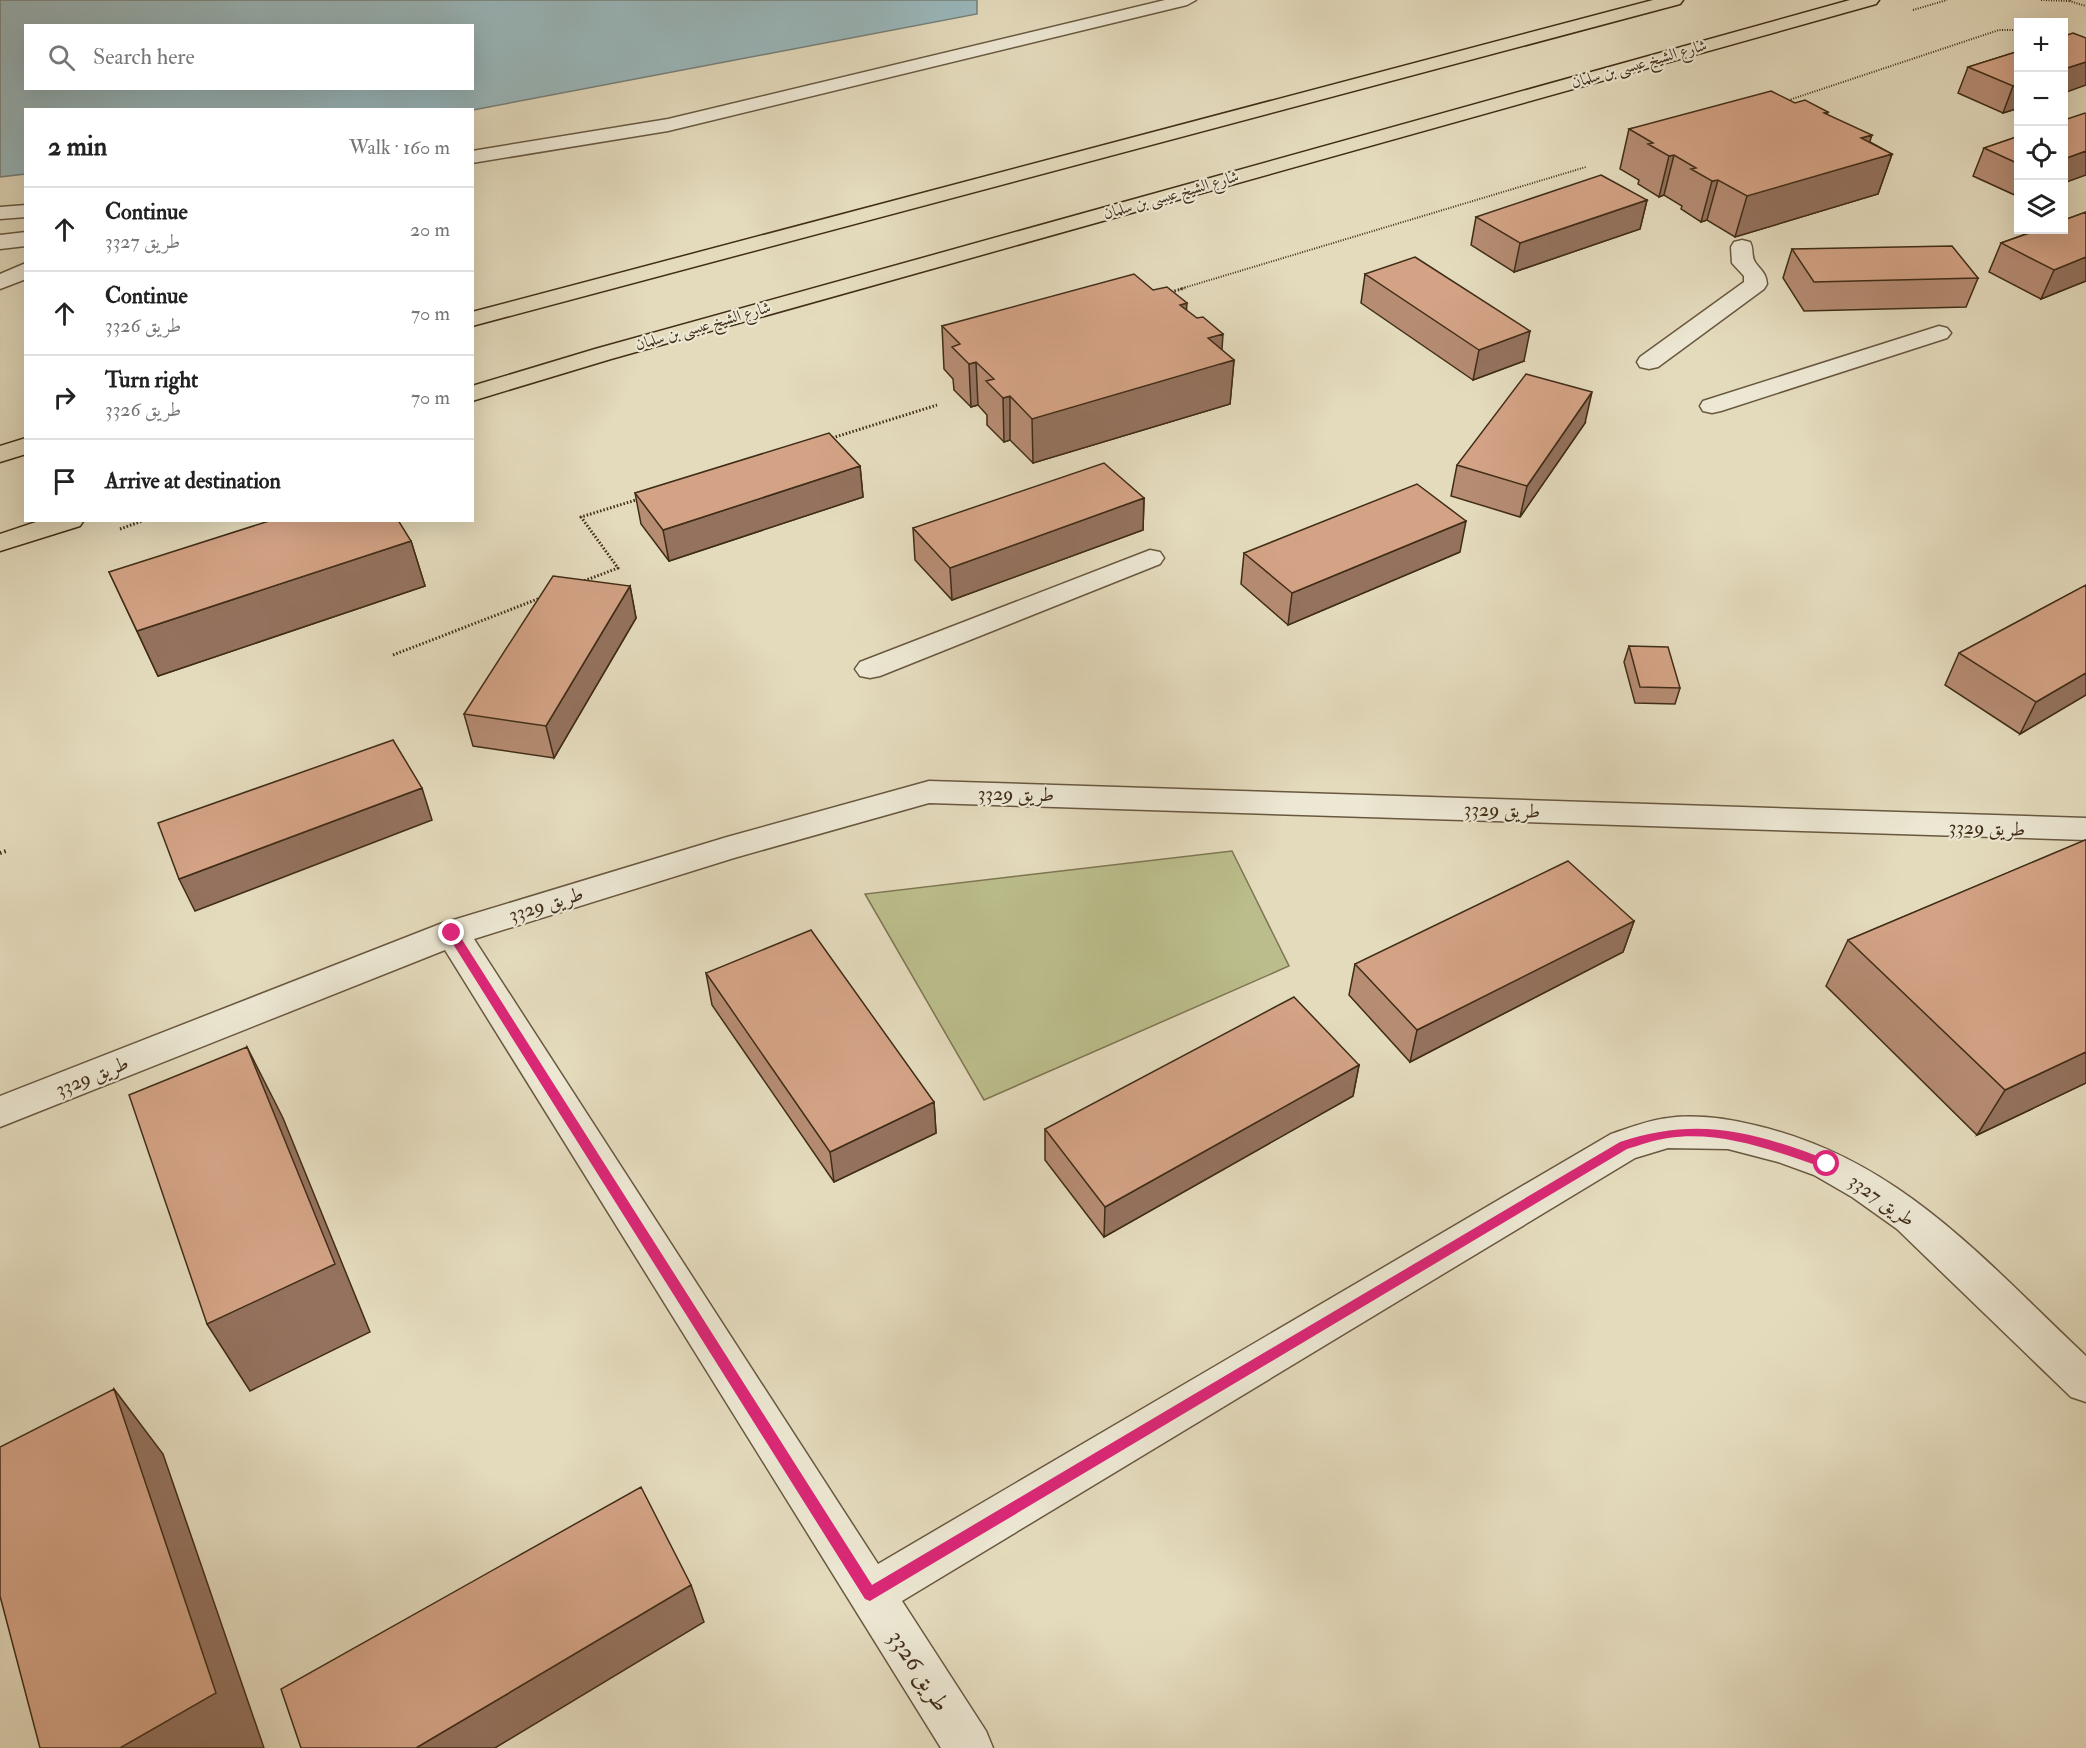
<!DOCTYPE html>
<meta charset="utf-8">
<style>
body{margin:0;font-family:"IM FELL Double Pica",Amiri,serif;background:#f6f6f6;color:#222}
.controls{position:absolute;right:18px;top:18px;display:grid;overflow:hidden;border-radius:0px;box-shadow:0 6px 24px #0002}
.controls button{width:54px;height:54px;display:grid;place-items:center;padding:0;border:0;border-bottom:2px solid #e0e0e0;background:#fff;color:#222;font:30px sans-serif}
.stop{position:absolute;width:18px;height:18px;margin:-14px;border:4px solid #db2777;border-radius:50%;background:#fff}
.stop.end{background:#db2777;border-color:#fff;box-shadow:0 2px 6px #0008}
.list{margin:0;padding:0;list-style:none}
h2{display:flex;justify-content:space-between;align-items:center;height:78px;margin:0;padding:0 24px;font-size:26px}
h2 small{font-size:20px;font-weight:400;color:#767676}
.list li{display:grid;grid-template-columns:39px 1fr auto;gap:18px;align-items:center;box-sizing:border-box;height:84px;padding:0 24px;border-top:2px solid #e0e0e0}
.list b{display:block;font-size:22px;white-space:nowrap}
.list p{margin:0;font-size:20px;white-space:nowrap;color:#767676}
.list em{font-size:20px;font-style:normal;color:#767676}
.icon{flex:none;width:33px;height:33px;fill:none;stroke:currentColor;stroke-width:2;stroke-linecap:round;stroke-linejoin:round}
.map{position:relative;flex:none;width:2086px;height:1748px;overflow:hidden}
.search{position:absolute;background:#fff;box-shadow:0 6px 24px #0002;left:24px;top:24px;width:450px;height:66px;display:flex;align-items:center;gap:15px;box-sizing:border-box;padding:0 21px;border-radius:0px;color:#767676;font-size:22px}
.panel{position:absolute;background:#fff;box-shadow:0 6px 24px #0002;left:24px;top:108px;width:450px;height:414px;border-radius:0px}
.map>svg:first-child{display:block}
</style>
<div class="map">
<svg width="2086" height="1748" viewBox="0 0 2086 1748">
<rect width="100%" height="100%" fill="#e4dbbd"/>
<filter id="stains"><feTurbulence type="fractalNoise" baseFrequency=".00333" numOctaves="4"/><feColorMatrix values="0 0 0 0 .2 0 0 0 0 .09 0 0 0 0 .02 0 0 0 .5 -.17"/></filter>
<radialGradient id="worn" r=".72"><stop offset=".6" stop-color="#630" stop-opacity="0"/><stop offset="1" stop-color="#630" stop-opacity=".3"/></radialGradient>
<!-- green -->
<path fill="#bbbe8c" stroke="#7e7652" stroke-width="1.5" d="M1232,851l57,115 -305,134 -119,-206z"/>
<!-- water -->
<path fill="#9ab8bc" stroke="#76807a" stroke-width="1.5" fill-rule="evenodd" d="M0,0h977v14l-504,96h-447l-1,64 -25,3zM26,26h446v62h-446z"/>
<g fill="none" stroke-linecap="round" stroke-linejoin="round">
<!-- service casing -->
<g stroke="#695840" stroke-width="3">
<path id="service" d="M1742,240l8,2c4,7 1,14 5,20 6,9 11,10 12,22l-3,5 -106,78 -9,2 -9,-2 -3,-5 3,-5 104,-75v-6l-12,-13 -1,-16 3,-5z
M1939,326l8,2 4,5 -4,5 -226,73 -9,2 -9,-2 -3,-5 3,-5z
M1150,550l10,2 4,6 -4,6 -280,112 -10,2 -10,-2 -5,-7 5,-7z"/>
</g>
<!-- minor casing -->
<g stroke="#695840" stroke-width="3">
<path id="minor" d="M1165,0h31l-9,5 -519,126 -196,32v-12l196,-32z
M26,205v12l-26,2v-12z
M26,232v14l-26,3v-14z
M26,263v16l-26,10v-15z
M929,781l1157,37v22l-1157,-37 -195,55 -260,81 404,625 733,-430c18,-6 38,-14 57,-16 29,-4 62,1 90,8 142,34 226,134 328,230v46l-15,-5 -174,-168 -45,-32 -38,-22 -36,-13 -50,-13 -60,-1 -33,10 -733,443 84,130 7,17h-52l-496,-798 -445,177v-31l440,-172 287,-87z"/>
</g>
<!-- motorway casing -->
<g stroke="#402d17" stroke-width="3">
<path id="motorway" d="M1653,0h30l-3,4 -1208,322v-14z
M1850,0h29l-3,4 -1265,355 -139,42v-15l123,-37z
M26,438v16l-26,8v-16z
M42,520h42l-4,6 -80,25v-17z"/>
</g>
<!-- path-far2 -->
<path stroke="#402d17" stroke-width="2" stroke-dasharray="1 1.5" stroke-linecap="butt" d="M2041,0l28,1
M2071,0l-2,1 17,5
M1913,10l34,-10
M1786,101l213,-71h19
M1180,289l406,-122"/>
<!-- path-far1 -->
<path stroke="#402d17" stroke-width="3" stroke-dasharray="1.5 2" stroke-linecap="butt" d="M1171,292l14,-4
M829,439l108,-34
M120,529l25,-9
M581,582l37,-14 -37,-51 58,-18
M393,655l150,-58"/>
<!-- path -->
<path stroke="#402d17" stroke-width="4" stroke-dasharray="1.5 3" stroke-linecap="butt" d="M0,853l6,-2"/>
<!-- service -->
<use href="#service" fill="#ede8d4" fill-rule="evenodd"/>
<!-- minor -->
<use href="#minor" fill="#ede8d4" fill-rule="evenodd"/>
<!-- motorway -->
<use href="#motorway" fill="#e4dbbd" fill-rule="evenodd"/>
</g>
<!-- wall -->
<path fill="#b68c73" stroke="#402d17" stroke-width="1.5" d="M2019,51v57l-16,5 -45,-20 10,-26z
M1795,103l33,9 -1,3 43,27 22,12 -14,40 -143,43 -28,-17 -6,2 -20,-13 1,-3 -18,-11 -5,2 -21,-13 1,-4 -19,-11 9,-40z
M2019,136v61l-46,-21 11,-28z
M1647,200l-7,29 -126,43 -43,-27 5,-28z
M2086,212v69l-45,18 -52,-27 12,-29z
M1792,249l186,29 -12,29 -162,4 -21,-33z
M1365,274l159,87 -51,19 -112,-77z
M1153,290l33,20 36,41 12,9 -4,44 -197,59 -23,-23 -6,2 -17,-17v-10l-9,-10 -7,2 -17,-17 -1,-11 -9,-10 -2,-43z
M1585,423l-65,94 -69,-21 6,-31z
M860,466l3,31 -194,64 -28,-37 -6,-31z
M1144,498l-1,32 -191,70 -37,-40 -2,-32z
M411,541l14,45 -267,90 -49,-104z
M1460,552l-172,73 -47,-41 3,-31z
M2086,585v110l-66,39 -75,-49 14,-32z
M630,586l6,32 -82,140 -81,-12 -9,-32z
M1629,646l51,42 -5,16 -40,-1 -11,-41z
M2086,840v243l-109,52 -151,-149 22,-46z
M1634,921l-11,31 -213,110 -61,-67 6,-31z
M706,973l228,129 2,31 -102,49 -122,-177z
M1359,1065l-6,31 -249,141 -59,-77v-31z"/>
<!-- shaded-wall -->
<path fill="#94725e" stroke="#402d17" stroke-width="1.5" d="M2086,62v23l-22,8v-24z
M2019,84v24l-16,5 10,-27z
M1872,135l-9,27 29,-8 -14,40 -143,43 12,-41 114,-58z
M2086,151v24l-22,8v-24z
M1674,155l-10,40 -5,2 10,-41z
M1718,180l-11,40 -6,2 11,-41z
M1647,200l-7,29 -126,43 6,-29z
M2086,257v24l-45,18 13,-29z
M1187,303l-3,43 -4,-41z
M1530,331l-6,30 -51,19 6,-30z
M1223,334l-2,30 13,-4 -4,44 -197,59 -1,-44 176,-81z
M976,362l2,43 -7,2 -2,-43z
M1592,392l-7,31 -65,94 7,-31z
M1010,396v44l-6,2 -1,-44z
M860,466l3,31 -194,64 -6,-31z
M1144,498l-1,32 -191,70 -2,-32z
M1466,521l-6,31 -172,73 4,-32z
M411,541l14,45 -267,90 -21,-45z
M630,586l6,32 -82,140 -8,-32z
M2086,673v22l-66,39 16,-32z
M422,788l10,32 -237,91 -16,-32z
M1634,921l-11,31 -213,110 7,-32z
M247,1047l36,71 87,214 -120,59 -43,-67z
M2086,1052v31l-109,52 28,-45z
M1359,1065l-6,31 -249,141 1,-30z
M934,1102l2,31 -102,49 -4,-30z
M114,1389l49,65 101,294h-144z
M691,1585l13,37 -209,126h-79z"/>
<!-- building -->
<path fill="#d4a386" stroke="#402d17" stroke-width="1.5" d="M2073,33l13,5v24l-22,7v-33z
M2019,51v33l-6,2 -45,-19z
M1771,91l24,12 10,-3 23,12 -4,1 48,22 -11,3 31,16 -145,42 -29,-16 -6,1 -21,-12 5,-1 -22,-13 -5,1 -21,-12 5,-1 -24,-14z
M2085,113l1,1v37l-22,8v-39z
M2019,136v28l-35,-16z
M1601,175l46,25 -127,43 -44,-26z
M2086,212v45l-32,13 -53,-27 37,-13h26v-10z
M1952,246l26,32 -164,4 -22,-33z
M1415,257l115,74 -51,19 -114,-76z
M1134,274l19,16 14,-3 20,16 -7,2 17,13 6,-1 20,17 -15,4 26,22 -202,59 -22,-23 -7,2 -17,-17 8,-2 -18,-17 -7,2 -17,-17 8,-3 -18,-18z
M1526,374l66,18 -65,94 -70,-21z
M829,433l31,33 -197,64 -28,-37z
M1104,463l40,35 -194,70 -37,-40z
M1417,484l49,37 -174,72 -48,-40z
M272,520h126l13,21 -274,90 -28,-59z
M553,576l77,10 -84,140 -82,-12z
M2086,585v88l-50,29 -77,-49z
M1629,646l39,1 12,41 -40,-1z
M393,740l29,48 -243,91 -21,-56z
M2085,840h1v212l-81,38 -157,-150z
M1568,861l66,60 -217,109 -62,-66z
M811,930l123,172 -104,50 -124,-179z
M1294,997l65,68 -254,142 -60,-78z
M247,1047l88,217 -128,60 -78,-229z
M114,1389l102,304 -96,55h-80l-40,-152v-149z
M641,1487l50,98 -275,163h-115l-20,-59z"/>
<!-- route -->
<path fill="#db2777" d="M452,929l4,1 416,655 748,-443c80,-27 136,-9 211,19l2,3 -6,5c-50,-17 -104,-39 -159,-31 -14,2 -28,7 -41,11l-757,452 -5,-2 -417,-663v-6z"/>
<g text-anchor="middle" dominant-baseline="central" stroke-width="4.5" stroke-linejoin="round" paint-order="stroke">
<!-- far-street labels -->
<g font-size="16" fill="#402d17" stroke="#ede8d4">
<text transform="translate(1639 64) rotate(-16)">شارع الشيخ عيسى بن سلمان</text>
<text transform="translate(1171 195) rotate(-16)">شارع الشيخ عيسى بن سلمان</text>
<text transform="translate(703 326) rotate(-16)">شارع الشيخ عيسى بن سلمان</text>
</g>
<!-- street labels -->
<g font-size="20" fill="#402d17" stroke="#ede8d4">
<text transform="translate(1016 794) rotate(1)">طريق 3329</text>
<text transform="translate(1502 810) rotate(2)">طريق 3329</text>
<text transform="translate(1987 828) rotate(2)">طريق 3329</text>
<text transform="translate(546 904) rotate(-17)">طريق 3329</text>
<text transform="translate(92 1076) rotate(-22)">طريق 3329</text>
<text transform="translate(1882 1200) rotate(35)">طريق 3327</text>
</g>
<!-- near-street labels -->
<g font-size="24" fill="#402d17" stroke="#ede8d4">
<text transform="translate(919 1671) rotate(57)">طريق 3326</text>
</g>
</g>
<rect width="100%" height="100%" filter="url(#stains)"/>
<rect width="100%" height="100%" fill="url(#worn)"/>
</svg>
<div class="controls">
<button>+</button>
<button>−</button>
<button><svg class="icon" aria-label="locate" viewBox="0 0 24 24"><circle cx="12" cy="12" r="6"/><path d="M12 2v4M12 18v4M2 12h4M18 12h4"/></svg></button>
<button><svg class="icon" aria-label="layers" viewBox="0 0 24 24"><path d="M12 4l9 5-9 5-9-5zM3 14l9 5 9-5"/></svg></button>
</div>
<div class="stop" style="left:1827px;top:1164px"></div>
<div class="stop end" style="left:452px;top:933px"></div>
<div class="search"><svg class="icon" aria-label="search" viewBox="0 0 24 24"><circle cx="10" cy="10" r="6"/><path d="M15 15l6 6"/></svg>Search here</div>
<section class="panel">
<h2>2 min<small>Walk · 160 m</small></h2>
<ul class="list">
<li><svg class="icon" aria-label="ahead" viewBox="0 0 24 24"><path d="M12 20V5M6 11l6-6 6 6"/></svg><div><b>Continue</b><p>طريق 3327</p></div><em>20 m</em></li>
<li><svg class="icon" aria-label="ahead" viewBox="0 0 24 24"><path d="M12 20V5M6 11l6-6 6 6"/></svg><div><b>Continue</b><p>طريق 3326</p></div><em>70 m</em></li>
<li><svg class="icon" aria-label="right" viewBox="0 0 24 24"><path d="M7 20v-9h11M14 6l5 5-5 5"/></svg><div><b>Turn right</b><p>طريق 3326</p></div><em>70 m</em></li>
<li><svg class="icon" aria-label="arrive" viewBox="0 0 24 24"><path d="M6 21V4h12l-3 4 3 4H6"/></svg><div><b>Arrive at destination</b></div></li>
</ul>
</section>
</div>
